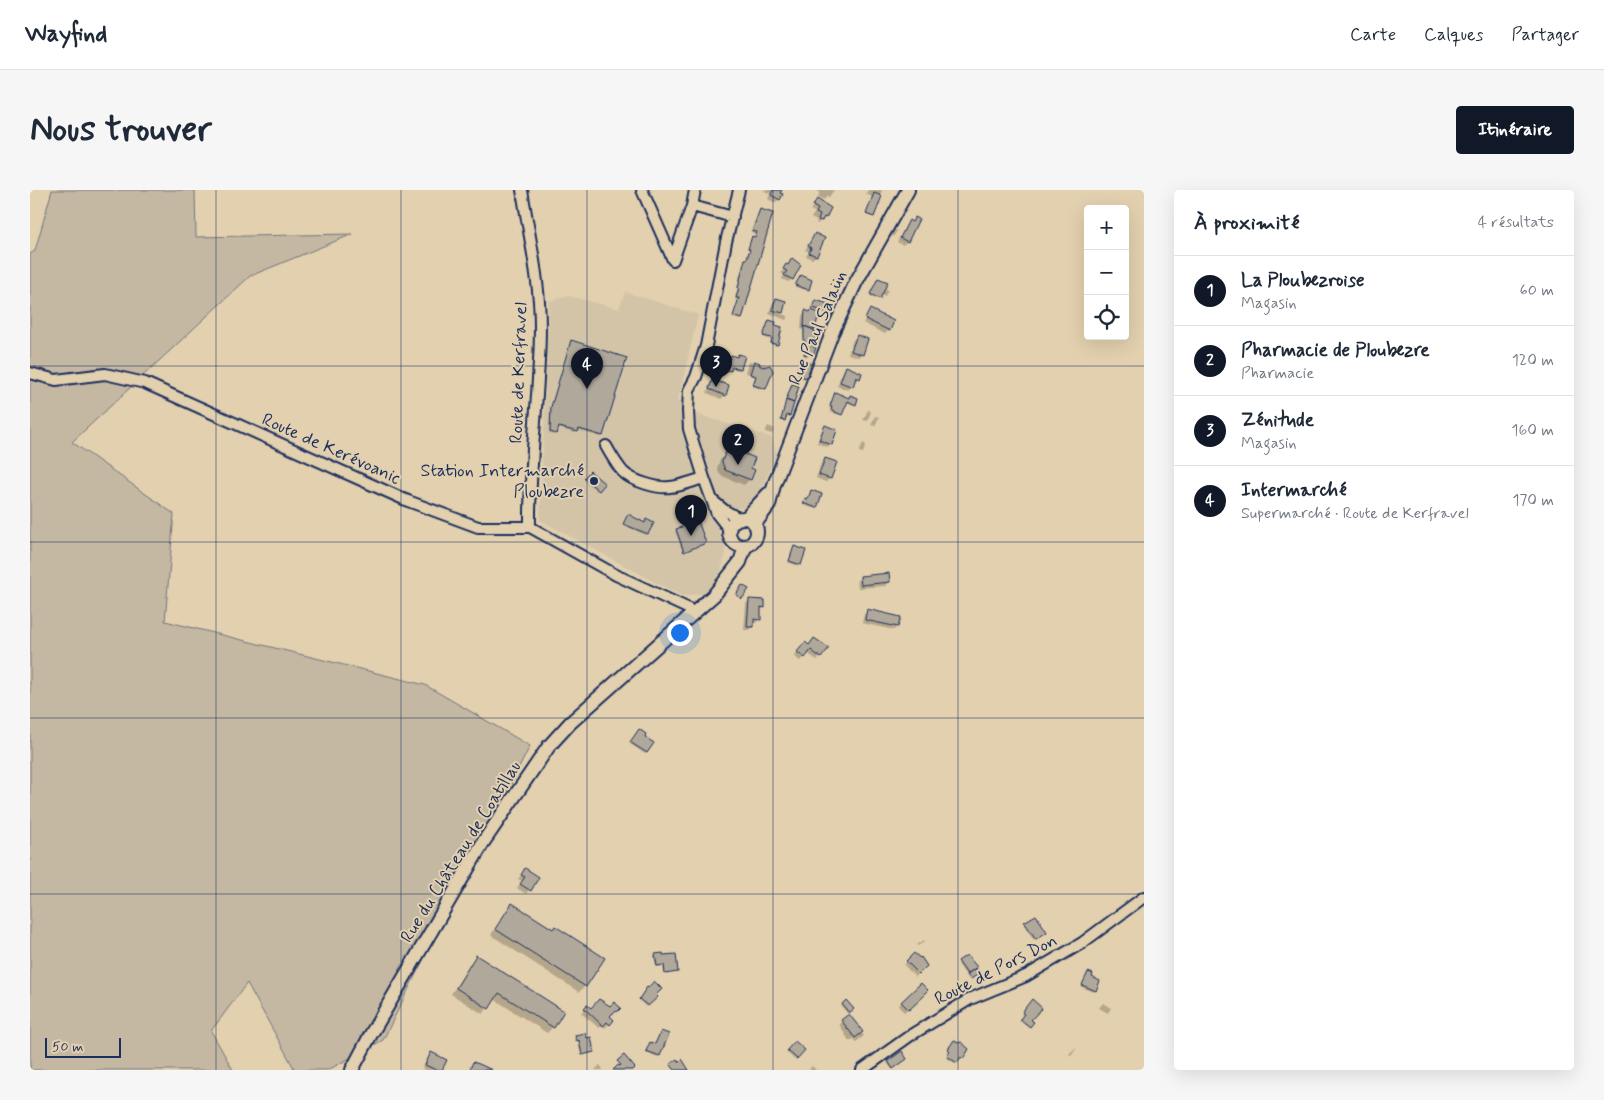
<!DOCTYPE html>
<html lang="fr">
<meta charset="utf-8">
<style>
body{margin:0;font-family:Mynerve,sans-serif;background:#f6f6f7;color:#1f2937}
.controls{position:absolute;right:15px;top:15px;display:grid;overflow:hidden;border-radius:5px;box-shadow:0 5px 20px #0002}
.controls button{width:45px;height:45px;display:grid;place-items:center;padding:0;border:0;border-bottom:1px solid #e0e1e3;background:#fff;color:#1f2937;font:25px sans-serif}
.scale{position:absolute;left:15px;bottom:12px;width:76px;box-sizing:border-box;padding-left:5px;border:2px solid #1b2f5e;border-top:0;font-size:14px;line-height:18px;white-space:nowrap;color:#1b2f5e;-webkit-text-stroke:4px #e2d0ae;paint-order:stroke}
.you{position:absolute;left:649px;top:442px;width:18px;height:18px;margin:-12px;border:4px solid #fff;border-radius:50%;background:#1a73e8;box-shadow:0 0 0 8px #1a73e833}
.badge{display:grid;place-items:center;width:32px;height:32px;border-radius:50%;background:#111827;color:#fff;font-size:16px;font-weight:700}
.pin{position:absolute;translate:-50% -41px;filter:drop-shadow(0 1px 2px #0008)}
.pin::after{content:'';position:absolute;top:26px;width:18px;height:15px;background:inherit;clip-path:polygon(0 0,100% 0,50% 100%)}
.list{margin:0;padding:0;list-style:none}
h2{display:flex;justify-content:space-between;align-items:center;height:65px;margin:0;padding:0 20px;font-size:21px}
h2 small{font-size:16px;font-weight:400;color:#747a83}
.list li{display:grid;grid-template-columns:32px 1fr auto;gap:15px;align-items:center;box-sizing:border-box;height:70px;padding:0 20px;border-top:1px solid #e0e1e3}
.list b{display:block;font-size:19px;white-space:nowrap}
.list p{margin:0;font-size:16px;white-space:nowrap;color:#747a83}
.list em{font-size:16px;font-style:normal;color:#747a83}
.icon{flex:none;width:28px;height:28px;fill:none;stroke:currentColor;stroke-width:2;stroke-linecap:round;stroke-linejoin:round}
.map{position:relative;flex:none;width:1114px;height:880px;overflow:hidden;border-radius:5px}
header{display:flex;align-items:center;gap:30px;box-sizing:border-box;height:70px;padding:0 25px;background:#fff;border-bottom:1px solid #e0e1e3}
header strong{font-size:24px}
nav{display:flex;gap:28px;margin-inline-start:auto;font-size:18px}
.intro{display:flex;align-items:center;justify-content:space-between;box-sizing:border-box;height:120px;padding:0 30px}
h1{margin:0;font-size:35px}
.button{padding:12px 22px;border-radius:5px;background:#111827;color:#fff;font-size:18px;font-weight:700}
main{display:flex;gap:30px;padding:0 30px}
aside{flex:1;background:#fff;border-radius:5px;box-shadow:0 5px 20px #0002}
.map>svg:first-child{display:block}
</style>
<header>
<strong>Wayfind</strong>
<nav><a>Carte</a><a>Calques</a><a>Partager</a></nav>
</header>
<div class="intro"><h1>Nous trouver</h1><a class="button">Itinéraire</a></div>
<main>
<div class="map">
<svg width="1114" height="880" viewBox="0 0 1114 880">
<rect width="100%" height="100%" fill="#e2d0ae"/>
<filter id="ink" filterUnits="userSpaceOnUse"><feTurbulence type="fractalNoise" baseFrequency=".02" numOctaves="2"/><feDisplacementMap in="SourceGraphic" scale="10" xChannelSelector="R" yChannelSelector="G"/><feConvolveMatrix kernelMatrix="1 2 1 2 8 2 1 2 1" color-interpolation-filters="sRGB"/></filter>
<g filter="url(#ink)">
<!-- built -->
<path fill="#d3c4a8" d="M595,102l73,23 -20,85 9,11 85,27 5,17 -20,42 -11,10 -12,2 -15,20 7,23 -6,22 -13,19 -26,3 -141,-76 9,-219 20,-5 50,13z"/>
<!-- green -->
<path fill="#c5b8a2" stroke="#707480" d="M22,0h143l1,47 157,-3 -103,42 -178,166 102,72 -9,107 260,64 105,61 -147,294 -55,30h-33l-48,-87 -36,48 22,39h-203v-816l5,-3z"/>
<!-- shadow -->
<path fill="#0003" d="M733,0h18l-2,9 -4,4 -7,-4 2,-5z
M786,0h18l-5,7 -2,-1 -3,4 -6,-3 2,-5z
M838,0h14l-10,27 -6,-2 6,-18 -6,-3z
M787,11l12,8 -4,9 -8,6 -1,-1 1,-2 -6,-3 4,-6 -5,-2z
M730,20l12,4 -32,106 -7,-2 5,-18 -3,-1 5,-25 9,-24h-1l3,-11 4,-1 1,-4 -5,-2z
M885,29l-8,22 -4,4 -6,-3 9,-17z
M865,39l2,2 -4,6 -2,-2z
M785,45l9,4 -8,17 -4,3 -6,-3 3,-4 -4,-2z
M762,70v19l-4,3 -6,-3 2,-4 -3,-2z
M771,86l7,13 -2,1 -11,-3z
M848,89l6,9 4,2 -3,6 -5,-2 -3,5 -7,-3z
M746,109l9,3 -4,12 7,2 -2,4 -17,-7 4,-11z
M785,112l16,4 -3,8h7l-1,2h-8v-3l-14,-3z
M840,121l19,19 -4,4 -22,-11z
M776,122l8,17 -2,4h2l-3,15 1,7 -5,2 -4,-2 4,-11 -3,-1 -1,-13 -2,-1 1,-14z
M739,132l4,4 8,2 -5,18 -6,-2 1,-4 -8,-3z
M827,146l5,18 -4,3 -10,-3 5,-14z
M540,153l32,92 -1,2 -24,-7 -2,3 -17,-5 -3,7 -6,-2 1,-24z
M702,166l11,1 -3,12 -2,1 -7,-2 -3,4 -7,-2 3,-10h5z
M771,170l9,4 -6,15 -6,-3 2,-5 -4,-1z
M719,172l18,3 4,6 -8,19 -11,-4 3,-9 -10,-5z
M817,178l12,10 -3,4 -2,-1 -6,9 -11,-4 6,-15z
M683,191l12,14 -4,4 -14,-6 2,-8z
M804,205l15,4 1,-3 5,8 -2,1 -7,-3 -6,13 -10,-3 2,-3 -3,-1z
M838,220l3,2 -4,9 -4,-1z
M845,226l4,1 -4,9 -4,-1z
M738,236l7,3 -3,5 -7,-2z
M795,237l6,17 -4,3 -10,-4 5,-13z
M833,253l3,2 -3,8 -4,-1z
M696,264l23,15 1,10 -6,6 -24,-10 -3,-7 3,-8z
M795,270l5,18 -4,4 -10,-4 5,-15z
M560,283l13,11 -6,7 -13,-11z
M782,301l4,17 -1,1 -11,-4z
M597,327l17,7 1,-2 7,2 -6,11 -23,-10z
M667,332l8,21 -22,9 -8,-21z
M764,357l10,4 -6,15 -10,-4z
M831,387l28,5 -4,4 -27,2 -1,-8z
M719,410l15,7 -4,4 -1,8 -3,4h-3v4l-4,3h-5l2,-26z
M838,421l31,7 -2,9 -3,3 -32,-7 2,-9z
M779,456l11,11 -3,3 -10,-7 -7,8 -6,-5 8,-9z
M608,542l14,11 -7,11 -15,-10z
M495,680l12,7 -11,17 -9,-6 5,-7 -4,-2z
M482,714l40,26 51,29 -18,27 -6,6 -88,-57 16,-25z
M995,733l19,10 -10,7 -10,-15z
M894,750l1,1 -7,5 -1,-1z
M626,765l20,17 -12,2 -1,-8 -7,1 -2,-11z
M884,765l12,11 -11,11 -11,-12z
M446,767l77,70 -6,6 -53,-34 -11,15 -32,-20 20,-31z
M937,767l11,16 -9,7 -11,-16z
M1058,783l2,5 9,4 -5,10 -13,-5z
M891,794l-1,15 -16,13 -6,-6z
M616,800l10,7 -10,10 -7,-7z
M1002,811l-3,19 3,2 -4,5 -8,-6 4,-5 -3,-2z
M816,812l6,7 -5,4 -6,-7z
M1073,813l8,5 -3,5 -9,-5z
M557,816l4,4 28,-2 -7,7 -1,-1 -3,2 4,4 -3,4 -4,4 -3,-3 -3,3 -18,-15z
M812,831l19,11 3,4 -8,6 -2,-3 -5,2 -10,-17z
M630,844l-1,21 -1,2 -12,-4 3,-8h5z
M546,846l16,16 -1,1 -10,2 -3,-14h-3l-1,-4z
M765,852l8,8 -8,10 -9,-8z
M924,852l9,3 -1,13 -1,1 -2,-1 -4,5 -9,-5 4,-6 -2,-1z
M1045,858l1,1 -5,7 -2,-2z
M402,864l9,16h-15l-4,-2z
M874,870l-12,9 -5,-6 1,-1z
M570,875l3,4 -1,1h-7z
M782,876l4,4h-7z"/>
<!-- building -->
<path fill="#b0a89a" stroke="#1b2f5e" d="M743,0h9l-2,3 3,1 -3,6 -9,-5z
M844,3l8,3 -8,21 -8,-3z
M787,9l14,9 -5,10 -2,-1 -2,4 -4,-1 2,-5 -4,-2 2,-4 -5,-3z
M730,19l13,4 -31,106 -9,-3 6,-18h-3l3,-10h-1l7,-29h2l3,-10h-2l4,-13 3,1 2,-5 -5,-1z
M885,27l4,2 -11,23 -8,-4 9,-18 3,2z
M785,43l10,5 -8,18 -8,-3 2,-5 -3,-2z
M762,68l9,7 -8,15 -9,-5 3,-4 -4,-2 3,-5 2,1z
M771,85l11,5 -3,10 -14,-5z
M848,88l10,4 -8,17 -10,-5z
M746,108l10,3 -3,12 -11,-3z
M785,110l17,5 -2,7 -18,-4z
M840,119l24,12 -4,10 -25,-12z
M775,120l5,2 1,-2 8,3 -4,17 -11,-4z
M739,130l7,2 -1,3 7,2 -4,18 -7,-2 1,-5 -9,-2z
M774,136l10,4v2h2l-2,12 -10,-2z
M827,145l11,4 -5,16 -12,-4z
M541,150l56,18 -24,78 -24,-7 -1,3 -19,-5 -2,7 -7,-2 1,-25z
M778,152l5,2v3l3,1 -3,7 -6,-2v2l-3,-1z
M708,164l7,2 -4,13 -9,-2 -1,4 -9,-2 3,-12 5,2 1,-4 6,2z
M771,169l11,5 -6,14 -7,-3 2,-5 -4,-1z
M724,171l6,2 -1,2 4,2 7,-2 3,6 -7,18 -13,-4 3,-9 -6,-2z
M816,176l16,7 -2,6 -4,-2 -3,10 -13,-5z
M682,190l17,5 -3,11 -17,-7z
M762,194l7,2 -5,17 -8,-3z
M805,202l14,6 1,-3 8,3 -2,7 -8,-4 -6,14 -11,-5 1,-3 -2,-1z
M756,210l8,3 -4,13 -3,-1 -2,6 -4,-1z
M795,235l12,5 -5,15 -13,-5z
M703,259l22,9 -4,10 4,2 -4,10 -26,-10 -3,-8 3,-9z
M795,268l12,4 -6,17 -12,-4z
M560,281l15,13 -6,7 -15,-13z
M781,300l11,4 -5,14 -14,-5 2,-5 3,1z
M598,324l17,9 1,-4 8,4 -6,11 -25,-10z
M668,331l8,22 -22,9 -8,-23z
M764,356l12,4 -5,15 -12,-4z
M859,383l1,9 -29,3 -1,-9z
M712,395l7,4 -7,10 -6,-4z
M719,409l16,1v8l-4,-1v13l-7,-1v8h-7z
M837,419l34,8 -3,10 -33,-7z
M784,448l15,10 -8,10 -10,-8 -6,8 -8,-6 8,-10 4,3z
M609,539l7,5 -1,3 9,6 -7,10 -17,-11z
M495,678l14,9 -8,14 -11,-7 5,-7 -4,-2z
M482,713l41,26 2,-3 50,32 -19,29 -91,-58z
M1006,725l11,17 -11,7 -12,-17z
M633,763v2l13,-1 2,18 -13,2 -1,-9 -7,1 -2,-12z
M884,763l6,5 1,-1 6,9 -8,8 -13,-13z
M446,765l88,56 -10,17 -55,-35 -10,16 -33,-21z
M937,765l10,12 -10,7 -9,-13z
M946,778l4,5 -9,6 -4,-5z
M1058,782l5,2 -1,3 8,4 -4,10 -14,-6z
M624,791l8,8 -6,6 2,2 -10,9 -9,-7 8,-12 1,1z
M891,793l7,7 -4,4 1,1 -16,15 -8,-8z
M569,809l11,7 4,-4 7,6 -4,4 -2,-1 -5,5 4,4 -4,5 -3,-3 -4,4 -19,-18 3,-3 4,3z
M1002,809l10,9 -11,12 3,2 -4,5 -10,-8 4,-5 -2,-2z
M816,810l8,9 -5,4 -7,-9z
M819,824l14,18 -8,6 -14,-18z
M631,841l8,3 -9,22 -14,-5 4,-9 5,2z
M555,843l2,5 4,-1 3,15 -12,3 -3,-15 -2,1 -2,-6z
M924,850l4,3 3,-1 8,7 -6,10 -2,-2 -4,6 -10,-7 3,-5 -2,-2z
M765,851l10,9 -8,9 -10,-9z
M872,861l5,8 -14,10 -5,-8z
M401,862l16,8 -5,10h-6l-11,-5z
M594,865l11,13 -2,2h-20l5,-5 2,1 1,-1 -4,-4z
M647,869l2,3 3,-3 7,11h-14l-5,-6z
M443,872l6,2 13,6h-21l-1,-1z"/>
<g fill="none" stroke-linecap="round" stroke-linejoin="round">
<!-- minor casing -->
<g stroke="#1b2f5e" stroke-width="14">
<path id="minor" d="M492,0c7,45 18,91 18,136 0,67 -11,134 -10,201
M612,0l31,70 19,-54 3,-16
M662,16l41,11
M0,183l26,7 49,-6 40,9 263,118 70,26h52l86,48 71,33 7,5
M576,256c5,9 10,18 17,26 9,9 35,17 47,15 11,-1 23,-6 34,-9
M683,311l11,9 14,8
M698,338l-11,-14 -13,-36 -15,-49 -1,-18 1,-21 7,-13 10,-31 20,-104 13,-52
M832,880l49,-35 59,-36 56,-23 56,-33 62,-46"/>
</g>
<!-- major casing -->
<g stroke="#1b2f5e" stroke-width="16">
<path id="major" d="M699 342a14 14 0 1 1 28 0a14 14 0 1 1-28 0Z
M716,328l22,-24
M725,334l14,-19 5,-20 58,-152 24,-51 52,-92
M322,880l18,-34 114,-195 65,-95 21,-23 144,-128 26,-33 5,-15"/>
</g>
<!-- minor -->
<use href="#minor" stroke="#e2d0ae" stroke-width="10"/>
<!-- major -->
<use href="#major" stroke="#e2d0ae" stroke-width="12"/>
</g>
</g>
<!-- grid -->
<path fill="none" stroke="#1b2f5e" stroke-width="1" stroke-opacity="0.55" d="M186,0v880M371,0v880M557,0v880M743,0v880M928,0v880M0,176h1114M0,352h1114M0,528h1114M0,704h1114"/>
<!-- markers -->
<circle fill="#1b2f5e" stroke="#e2d0ae" stroke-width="2" cx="564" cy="291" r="5"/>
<g text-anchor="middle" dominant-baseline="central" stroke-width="4" stroke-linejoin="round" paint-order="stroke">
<!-- street labels -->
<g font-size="18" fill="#1b2f5e" stroke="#e2d0ae">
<text transform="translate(788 138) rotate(-67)">Rue Paul Salaün</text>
<text transform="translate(489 183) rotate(-88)">Route de Kerfravel</text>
<text transform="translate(301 259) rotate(24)">Route de Kerévoanic</text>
<text transform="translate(431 662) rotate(-58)">Rue du Château de Coatillau</text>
<text transform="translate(966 780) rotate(-27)">Route de Pors Don</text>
</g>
<!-- poi labels -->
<g font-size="18" fill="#1b2f5e" stroke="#e2d0ae" text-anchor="end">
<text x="554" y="281">Station Intermarché<tspan x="554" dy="21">Ploubezre</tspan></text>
</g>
</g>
</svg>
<div class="controls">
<button>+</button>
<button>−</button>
<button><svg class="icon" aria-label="locate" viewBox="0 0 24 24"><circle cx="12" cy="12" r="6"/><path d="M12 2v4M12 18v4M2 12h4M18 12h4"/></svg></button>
</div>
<div class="scale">50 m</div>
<div class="you"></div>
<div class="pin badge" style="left:661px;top:346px">1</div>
<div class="pin badge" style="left:708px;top:275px">2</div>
<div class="pin badge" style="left:686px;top:197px">3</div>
<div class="pin badge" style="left:557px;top:199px">4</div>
</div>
<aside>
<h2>À proximité<small>4 résultats</small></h2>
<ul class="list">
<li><span class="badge">1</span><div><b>La Ploubezroise</b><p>Magasin</p></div><em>60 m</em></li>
<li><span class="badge">2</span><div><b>Pharmacie de Ploubezre</b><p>Pharmacie</p></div><em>120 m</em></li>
<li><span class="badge">3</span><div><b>Zénitude</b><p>Magasin</p></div><em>160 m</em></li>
<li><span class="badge">4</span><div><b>Intermarché</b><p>Supermarché · Route de Kerfravel</p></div><em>170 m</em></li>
</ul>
</aside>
</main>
